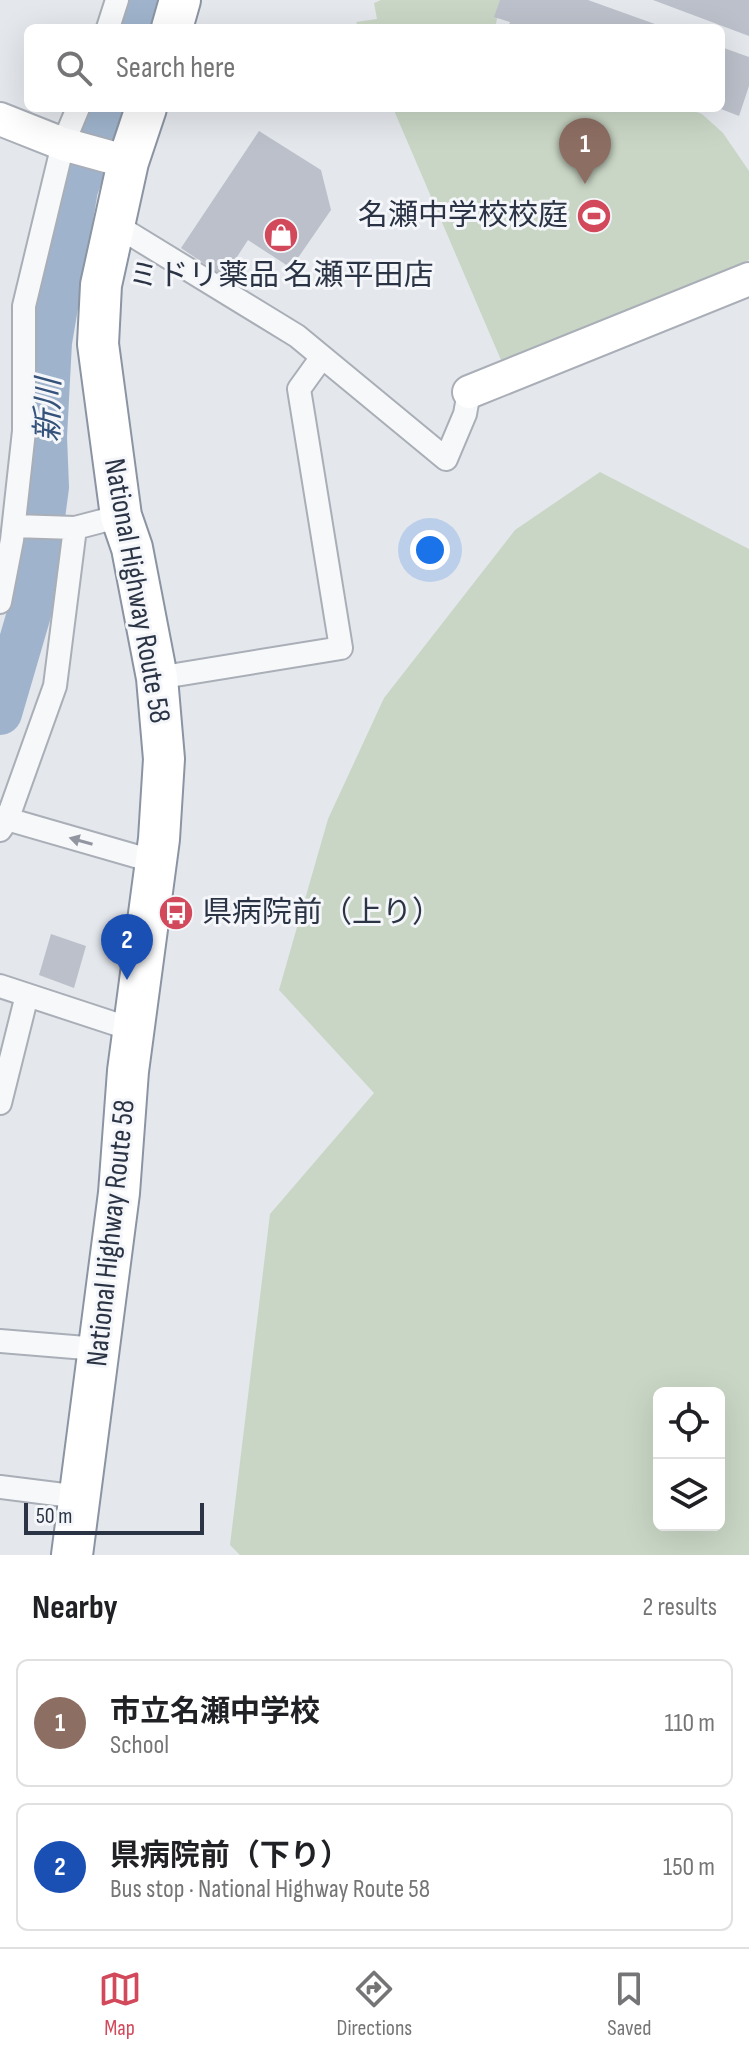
<!DOCTYPE html>
<meta charset="utf-8">
<style>
body{margin:0;font-family:"Sofia Sans Condensed","Noto Sans JP",sans-serif;background:#f2f2f2;color:#202124}
.controls{position:absolute;right:24px;bottom:24px;display:grid;overflow:hidden;border-radius:12px;box-shadow:0 8px 32px #0002}
.controls button{width:72px;height:72px;display:grid;place-items:center;padding:0;border:0;border-bottom:2px solid #e0e0e0;background:#fff;color:#202124;font:40px sans-serif}
.scale{position:absolute;left:24px;bottom:20px;width:180px;box-sizing:border-box;padding-left:8px;border:4px solid #2b3445;border-top:0;font-size:22px;line-height:28px;white-space:nowrap;color:#2b3445;-webkit-text-stroke:6px #f4f6f9;paint-order:stroke}
.you{position:absolute;left:430px;top:550px;width:28px;height:28px;margin:-20px;border:6px solid #fff;border-radius:50%;background:#1a73e8;box-shadow:0 0 0 12px #1a73e833}
.badge{display:grid;place-items:center;width:52px;height:52px;border-radius:50%;background:#d1495b;color:#fff;font-size:26px;font-weight:700}
.pin{position:absolute;translate:-50% -66px;filter:drop-shadow(0 2px 4px #0008)}
.pin::after{content:'';position:absolute;top:42px;width:28px;height:24px;background:inherit;clip-path:polygon(0 0,100% 0,50% 100%)}
.list{margin:0;padding:0;list-style:none}
h2{display:flex;justify-content:space-between;align-items:center;height:104px;margin:0;padding:0 32px;font-size:34px}
h2 small{font-size:26px;font-weight:400;color:#757577}
.list li{display:grid;grid-template-columns:52px 1fr auto;gap:24px;align-items:center;box-sizing:border-box;height:128px;margin:0 16px 16px;padding:0 16px;border:2px solid #e0e0e0;border-radius:12px}
.list b{display:block;font-size:30px;white-space:nowrap}
.list p{margin:0;font-size:26px;white-space:nowrap;color:#757577}
.list em{font-size:26px;font-style:normal;color:#757577}
.icon{flex:none;width:44px;height:44px;fill:none;stroke:currentColor;stroke-width:2;stroke-linecap:round;stroke-linejoin:round}
.map{position:relative;flex:none;width:749px;height:1555px;overflow:hidden}
.search{position:absolute;background:#fff;box-shadow:0 8px 32px #0002;left:24px;right:24px;top:24px;height:88px;display:flex;align-items:center;gap:20px;box-sizing:border-box;padding:0 28px;border-radius:12px;color:#757577;font-size:30px}
.sheet{height:392px;background:#fff}
nav{display:flex;justify-content:space-around;align-items:center;box-sizing:border-box;height:112px;border-top:2px solid #e0e0e0;background:#fff;font-size:22px;color:#757577}
nav a{display:grid;justify-items:center;gap:4px}
nav .on{color:#d1495b}
.map>svg:first-child{display:block}
</style>
<div class="map">
<svg width="749" height="1555" viewBox="0 0 749 1555">
<rect width="100%" height="100%" fill="#e4e7ec"/>
<!-- green -->
<path fill="#c9d6c5" fill-rule="evenodd" d="M381,0h120l-6,28h-136l-3,-6 21,-3 -3,-16z
M393,108h293l16,6 21,19 26,38v89l-248,100z
M600,472l149,77v1006h-509l-10,-10 40,-331 104,-121 -95,-103 49,-171 56,-121 131,-168zM719,1393v132h-60v-132z"/>
<g fill="none" stroke-linecap="round" stroke-linejoin="round">
<!-- river -->
<path stroke="#9fb4cc" stroke-width="44" d="M133,28l10,-28
M0,713l31,-106 16,-120 -2,-50 5,-95 26,-153 29,-81"/>
</g>
<!-- building -->
<path fill="#bbc0ca" d="M500,0h88l78,28h-158l2,-6 -16,-5z
M653,0h96v36z
M721,47l28,10v29l-10,30 -18,-7z
M259,131l62,39 10,40 -40,58 -43,-28 -24,37 -43,-29z
M51,934l35,12 -12,42 -35,-13z"/>
<g fill="none" stroke-linecap="round" stroke-linejoin="round">
<!-- street casing -->
<g stroke="#a9aeb7" stroke-width="26">
<path id="street" d="M108,28l9,-28
M114,224l183,112 149,123 19,-45 4,-22
M14,526l61,2
M0,602l12,-62 12,-109v-125l39,-162 15,-36
M157,678l184,-30 -42,-259 23,-32
M0,817l156,45
M0,830l7,-10 48,-134 20,-158 46,-12
M0,986l134,44
M0,1103l27,-108
M0,1341l98,8
M0,1487l80,10"/>
</g>
<!-- secondary casing -->
<g stroke="#a9aeb7" stroke-width="36">
<path id="secondary" d="M0,119l63,25 65,18
M469,392l280,-113"/>
</g>
<!-- highway casing -->
<g stroke="#8b94a3" stroke-width="44">
<path id="highway" d="M172,28l8,-28
M72,1555l47,-362 9,-122 31,-232 5,-80 -7,-81 -25,-130 -11,-32 -23,-172 3,-59 27,-123 18,-54"/>
</g>
<!-- street -->
<use href="#street" stroke="#f7f8fa" stroke-width="22"/>
<!-- secondary -->
<use href="#secondary" stroke="#fff" stroke-width="32"/>
<!-- highway -->
<use href="#highway" stroke="#fff" stroke-width="40"/>
</g>
<!-- one-way arrows -->
<defs><path id="oneway-solid" d="M-6-.8H1V-3.2L6.5 0L1 3.2V.8H-6Z" transform="scale(2)"/></defs>
<use fill="#9196a0" href="#oneway-solid" transform="translate(81 841) rotate(-164)"/>
<!-- icons -->
<defs>
<g id="stadium-disc" transform="scale(1.8)"><circle r="9.5" fill="#d1495b" stroke="#f4f6f9"/><path d="M0-5a6.5 5 0 1 0 0 10a6.5 5 0 1 0 0-10ZM-3.5-1.8h7v3.6h-7Z" fill="#fff"/></g>
<g id="shop-disc" transform="scale(1.8)"><circle r="9.5" fill="#d1495b" stroke="#f4f6f9"/><path d="M-5-2.5h2.3a2.7 3.5 0 0 1 5.4 0H5L5.5 6h-11ZM-1.5-2.5h3a1.5 2.3 0 0 0-3 0Z" fill="#fff"/></g>
<g id="bus-disc" transform="scale(1.8)"><circle r="9.5" fill="#d1495b" stroke="#f4f6f9"/><path d="M-5-6H5V4H4V6H2V4H-2V6H-4V4H-5ZM-3.5-4V0h7V-4ZM-3.5 1.2v1.5H-2V1.2ZM2 1.2v1.5H3.5V1.2Z" fill="#fff"/></g>
</defs>
<g fill-rule="evenodd">
<use href="#stadium-disc" x="594" y="216"/>
<use href="#shop-disc" x="281" y="235"/>
<use href="#bus-disc" x="176" y="913"/>
</g>
<g text-anchor="middle" dominant-baseline="central" stroke-width="6" stroke-linejoin="round" paint-order="stroke">
<!-- poi labels -->
<g font-size="30" fill="#2b3445" stroke="#f4f6f9" text-anchor="end">
<text x="568" y="216">名瀬中学校校庭</text>
<text x="281" y="276" text-anchor="middle">ミドリ薬品 名瀬平田店</text>
<text x="202" y="913" text-anchor="start">県病院前（上り）</text>
</g>
<!-- street labels -->
<g font-size="30" fill="#2b3445" stroke="#f4f6f9">
<text transform="translate(137 591) rotate(80)">National Highway Route 58</text>
<text transform="translate(111 1233) rotate(-84)">National Highway Route 58</text>
</g>
<!-- water labels -->
<g font-size="32" font-style="italic" fill="#34527a" stroke="#f4f6f9">
<text transform="translate(49 410) rotate(-89)">新川</text>
</g>
</g>
</svg>
<div class="controls">
<button><svg class="icon" aria-label="locate" viewBox="0 0 24 24"><circle cx="12" cy="12" r="6"/><path d="M12 2v4M12 18v4M2 12h4M18 12h4"/></svg></button>
<button><svg class="icon" aria-label="layers" viewBox="0 0 24 24"><path d="M12 4l9 5-9 5-9-5zM3 14l9 5 9-5"/></svg></button>
</div>
<div class="scale">50 m</div>
<div class="you"></div>
<div class="pin badge" style="left:585px;top:184px;background:#8d6e63">1</div>
<div class="pin badge" style="left:127px;top:980px;background:#1a4fb4">2</div>
<div class="search"><svg class="icon" aria-label="search" viewBox="0 0 24 24"><circle cx="10" cy="10" r="6"/><path d="M15 15l6 6"/></svg>Search here</div>
</div>
<section class="sheet">
<h2>Nearby<small>2 results</small></h2>
<ul class="list">
<li><span class="badge" style="background:#8d6e63">1</span><div><b>市立名瀬中学校</b><p>School</p></div><em>110 m</em></li>
<li><span class="badge" style="background:#1a4fb4">2</span><div><b>県病院前（下り）</b><p>Bus stop · National Highway Route 58</p></div><em>150 m</em></li>
</ul>
</section>
<nav>
<a class="on"><svg class="icon" aria-label="map" viewBox="0 0 24 24"><path d="M3 6l6-2 6 2 6-2v14l-6 2-6-2-6 2zM9 4v14M15 6v14"/></svg>Map</a>
<a><svg class="icon" aria-label="directions" viewBox="0 0 24 24"><path d="M12 3l9 9-9 9-9-9zM9 14v-3h6M13 9l2 2-2 2"/></svg>Directions</a>
<a><svg class="icon" aria-label="saved" viewBox="0 0 24 24"><path d="M7 4h10v16l-5-4-5 4z"/></svg>Saved</a>
</nav>
